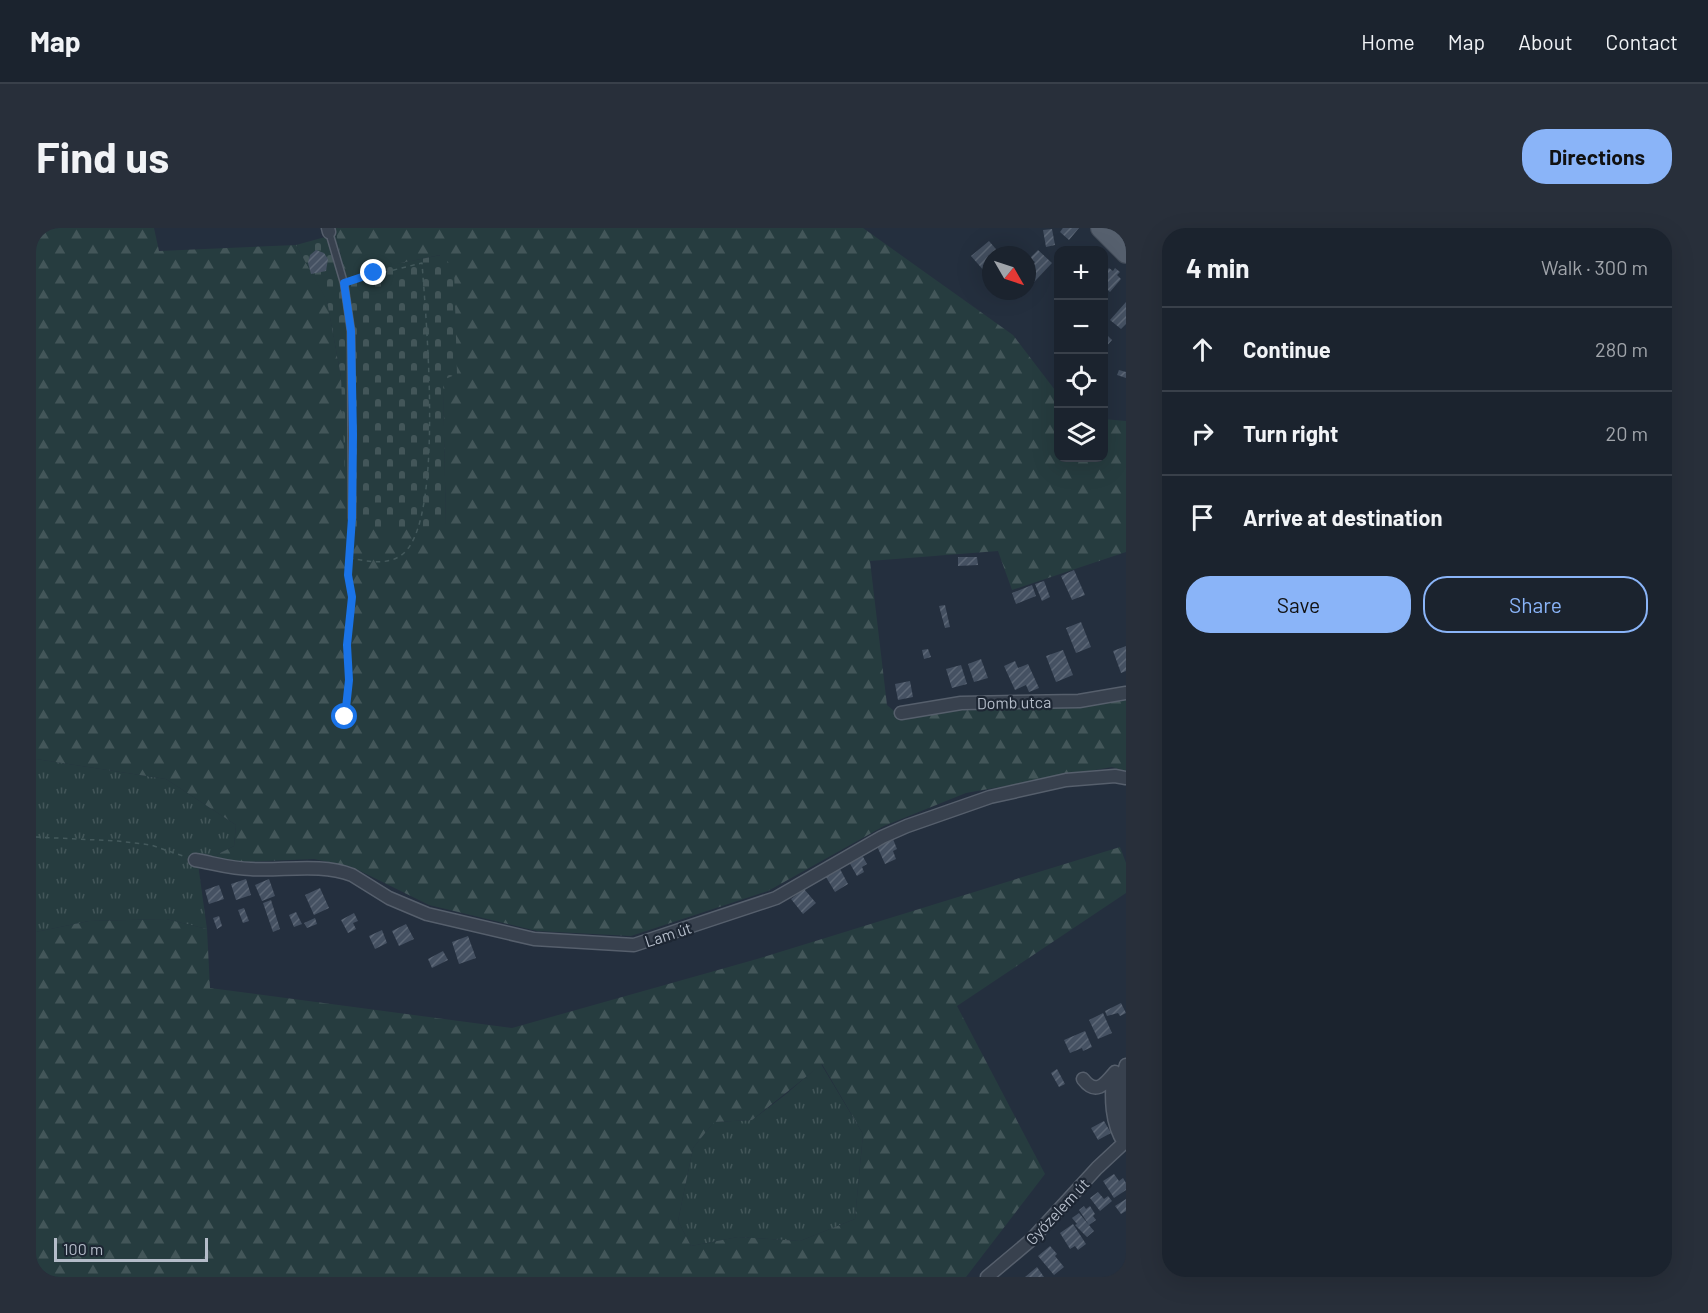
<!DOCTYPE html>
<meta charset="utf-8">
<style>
body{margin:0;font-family:Barlow,sans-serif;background:#282f3a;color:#f1f3f6}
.controls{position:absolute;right:18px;top:18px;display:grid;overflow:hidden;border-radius:12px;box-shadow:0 6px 24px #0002}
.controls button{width:54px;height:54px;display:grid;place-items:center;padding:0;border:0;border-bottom:2px solid #39404a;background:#1b232e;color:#f1f3f6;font:30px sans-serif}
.compass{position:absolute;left:946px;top:18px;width:54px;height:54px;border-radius:50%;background:#1b232e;box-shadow:0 6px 24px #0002;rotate:129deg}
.scale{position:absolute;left:18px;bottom:15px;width:154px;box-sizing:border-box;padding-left:6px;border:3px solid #b4bcc9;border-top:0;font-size:16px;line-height:21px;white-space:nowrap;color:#b4bcc9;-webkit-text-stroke:4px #1d2633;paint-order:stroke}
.stop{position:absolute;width:18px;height:18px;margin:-14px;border:4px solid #1a73e8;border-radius:50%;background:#fff}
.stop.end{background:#1a73e8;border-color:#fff;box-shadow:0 2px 6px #0008}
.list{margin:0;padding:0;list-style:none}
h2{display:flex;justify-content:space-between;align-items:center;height:78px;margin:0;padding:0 24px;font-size:26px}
h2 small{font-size:20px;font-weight:400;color:#a0a4aa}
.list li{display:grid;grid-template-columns:39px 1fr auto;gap:18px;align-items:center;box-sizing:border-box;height:84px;padding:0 24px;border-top:2px solid #39404a}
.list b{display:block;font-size:22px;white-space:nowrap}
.list em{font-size:20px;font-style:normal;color:#a0a4aa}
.actions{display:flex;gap:12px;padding:18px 24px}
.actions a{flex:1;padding:14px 0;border:2px solid #8ab4f8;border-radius:24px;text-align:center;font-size:21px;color:#8ab4f8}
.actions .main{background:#8ab4f8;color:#111}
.icon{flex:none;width:33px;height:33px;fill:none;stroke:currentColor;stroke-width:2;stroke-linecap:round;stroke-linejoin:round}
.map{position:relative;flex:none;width:1090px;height:1049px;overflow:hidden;border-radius:24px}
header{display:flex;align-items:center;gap:36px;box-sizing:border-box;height:84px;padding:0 30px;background:#1b232e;border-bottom:2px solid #39404a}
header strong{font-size:28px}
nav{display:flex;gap:33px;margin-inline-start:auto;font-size:21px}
.intro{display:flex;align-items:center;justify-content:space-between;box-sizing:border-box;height:144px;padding:0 36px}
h1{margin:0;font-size:42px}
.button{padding:15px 27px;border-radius:24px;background:#8ab4f8;color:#111;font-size:21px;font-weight:700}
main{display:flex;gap:36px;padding:0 36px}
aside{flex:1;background:#1b232e;border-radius:24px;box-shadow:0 6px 24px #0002}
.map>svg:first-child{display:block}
</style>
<header>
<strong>Map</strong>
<nav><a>Home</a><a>Map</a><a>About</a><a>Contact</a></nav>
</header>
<div class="intro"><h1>Find us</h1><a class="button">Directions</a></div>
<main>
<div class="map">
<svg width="1090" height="1049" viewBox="0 0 1090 1049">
<defs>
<pattern id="grass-tufts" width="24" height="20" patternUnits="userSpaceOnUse" patternTransform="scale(1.5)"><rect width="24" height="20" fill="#263c3f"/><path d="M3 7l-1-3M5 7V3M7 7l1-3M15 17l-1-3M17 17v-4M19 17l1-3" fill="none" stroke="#435659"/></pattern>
<pattern id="forest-firs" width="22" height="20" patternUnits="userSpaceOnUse" patternTransform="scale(1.5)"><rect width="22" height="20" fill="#263c3f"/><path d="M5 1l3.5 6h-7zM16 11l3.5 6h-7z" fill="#435659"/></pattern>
<pattern id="cemetery-stones" width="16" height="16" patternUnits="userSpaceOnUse" patternTransform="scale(1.5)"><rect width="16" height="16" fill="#263c3f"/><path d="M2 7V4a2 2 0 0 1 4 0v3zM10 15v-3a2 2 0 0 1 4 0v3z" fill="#435659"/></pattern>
<pattern id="building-hatch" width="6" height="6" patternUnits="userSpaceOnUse" patternTransform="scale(1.5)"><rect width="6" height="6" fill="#455162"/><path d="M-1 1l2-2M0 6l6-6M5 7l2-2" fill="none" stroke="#5d6877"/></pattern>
</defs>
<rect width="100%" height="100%" fill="#242f3e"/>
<!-- grass -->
<path fill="url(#grass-tufts)" d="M0,531l130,20 70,46 -2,21 -36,18 9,65 -41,-10 -77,2 -53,11z
M785,836l42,70 -8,85 -55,22 -62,-4 -47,9 -13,-25 15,-73 21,-26 38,-2 33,-25z"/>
<!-- forest -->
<path fill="url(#forest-firs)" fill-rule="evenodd" d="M0,0h118l5,23 137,-6 31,55 14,77 105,148 -6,-270 -95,20 -10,-47h528l150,107 45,59 1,64h45v-39l22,2v131l-114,38 -14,-39 -128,10 17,144 13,11 226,-25v80l-14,-4 -146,26 -82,33 -116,65 -137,45 -94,-5 -108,-26 -77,-38 -38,-8 -116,5 36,-18 2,-21 -70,-46 -130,-20z
M1084,619l6,16v30l-169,113 88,168 -79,103h-930v-345l53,-11 77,-2 41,10 3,59 302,40 245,-69zM786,836l41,70 -8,85 -55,22 -62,-4 -47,9 -13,-25 15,-73 21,-26 38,-2z"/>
<!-- cemetery -->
<path fill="url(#cemetery-stones)" d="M300,6l9,40 96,-19 13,13 3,106 -14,6 3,146 -85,2 -14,-3 -6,-148 -14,-76 -31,-56z"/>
<!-- building -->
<path fill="url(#building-hatch)" d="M1027,0h16l-10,12 -9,-8z
M1085,0h5v13l-8,-10z
M1016,1l3,16 -9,2 -3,-17z
M953,13l12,14h-10v11l-6,6 -14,-16z
M280,22l8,3 4,6 -2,12 -15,3 -3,-11 2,-8z
M1002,22l14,13 -18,19 -7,-7v-4l8,-9 -5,-4z
M1073,40l4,3 2,-3 5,4 -3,3 4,4 -11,13 -6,-6v-17l2,3z
M1090,74v22l-5,5 -11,-9z
M1068,104l8,8 -8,9z
M1083,142l7,2v6l-9,-3z
M922,329h19l1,8 -20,1z
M1038,342l11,25 -13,5 -11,-24z
M1008,353l6,16 -8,4 -7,-17z
M996,357l4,11 -20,8 -4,-11z
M909,377l5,22 -5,1 -6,-22z
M1045,394l10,25 -15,6 -10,-25z
M1090,418v25l-5,2 -8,-22z
M892,421l3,8 -7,2 -2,-9z
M1027,422l10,25 -17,7 -10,-26z
M945,431l7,19 -14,4 -6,-18z
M979,433l3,7 10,-4 11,24 -10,4 -3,-7 -11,5 -11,-24z
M925,437l6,19 -15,4 -6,-19z
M874,453l3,16 -15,3 -3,-16z
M857,611l4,10 -4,2 3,8 -11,5 -8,-18z
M826,627l5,9 -5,3 2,5 -7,4 -8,-14z
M804,641l8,15 -13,8 -9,-15z
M210,651l5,16 -15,5 -5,-16z
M233,651l6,17 -13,5 -7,-16z
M183,657l5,14 -15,5 -4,-14z
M284,660l9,20 -15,7 -9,-20z
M768,661l12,14 -13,11 -12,-15z
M235,672l9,29 -7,3 -10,-29z
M208,680l5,13 -6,2 -5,-13z
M260,684l6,12 -8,3 -5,-12z
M318,685l4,8 -5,2 3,6 -8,4 -7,-13z
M183,688l3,10 -5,3 -4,-11z
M279,690l2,6 -10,4 -3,-5z
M370,696l8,15 -15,7 -7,-15z
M346,702l5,13 -12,6 -6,-13z
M432,708l8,22 -17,6 -7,-22z
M407,723l5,9 -16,8 -4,-9z
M1085,775l5,10 -6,3 -2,-3 -11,3 -2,-5z
M1067,785l9,20 -14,6 -9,-19z
M1049,803l7,16 -9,4 -1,-3 -12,5 -6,-13z
M1021,841l8,15 -6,3 -8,-14z
M1068,893l7,12 -13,7 -7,-12z
M1078,946l5,7 4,-3 3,5v7l-12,8 -11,-17z
M1062,964l6,7 4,-3 4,5 -12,10 -10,-13z
M1090,971v12l-5,3 -6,-8z
M1048,978l2,3 4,-3 5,8 -2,2 3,4 -7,5 -10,-15z
M1043,985l15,18 -7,6 -12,-12 2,-1 -5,-6z
M1037,996l13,20 -8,6 -3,-4 -5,3 -10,-16z
M1014,1018l7,8 -2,2 9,11 -10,8 -16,-19z
M1001,1039l7,10h-19z"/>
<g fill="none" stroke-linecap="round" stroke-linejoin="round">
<!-- service casing -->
<g stroke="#565f6c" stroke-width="9">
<path id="service" d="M293,4l15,51 7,48 1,187"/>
</g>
<!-- minor casing -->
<g stroke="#565f6c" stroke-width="15">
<path id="minor" d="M292,0l1,4
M865,485l60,-10 118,-2 47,-8
M159,632c18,3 37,9 56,9 33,2 69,-6 101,6l37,23 38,16 107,25 100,6 142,-47 106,-61 25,-11 83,-29 76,-17 49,-4 11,2
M1090,837c-7,20 -6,46 0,67
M1077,847c-2,23 -2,48 11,68
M1047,851c13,17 22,5 32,-7
M951,1049l44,-37 66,-72 29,-27"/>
</g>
<!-- primary casing -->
<g stroke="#414a57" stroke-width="22">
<path id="primary" d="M1065,0l25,25"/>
</g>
<!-- path -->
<path stroke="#44595c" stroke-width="1.5" stroke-dasharray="4.5 4.5" stroke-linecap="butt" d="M313,330c18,3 41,9 56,-6 39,-39 21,-233 17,-289l-69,17
M309,489l4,-37 -2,-35 5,-48 -4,-22 3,-47
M0,609l82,4 33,4 32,11"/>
<!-- service -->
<use href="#service" stroke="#38414e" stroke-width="6"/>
<!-- minor -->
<use href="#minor" stroke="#38414e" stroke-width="12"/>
<!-- primary -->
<use href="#primary" stroke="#56606e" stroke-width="20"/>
</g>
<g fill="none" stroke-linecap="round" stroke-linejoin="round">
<!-- route -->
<path stroke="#1a73e8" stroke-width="8" d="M309,489l4,-37 -2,-35 5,-48 -4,-22 4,-57 1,-83 -2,-104 -7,-48 30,-10"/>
</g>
<g text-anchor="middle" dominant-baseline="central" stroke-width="4.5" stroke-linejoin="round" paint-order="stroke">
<!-- street labels -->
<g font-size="16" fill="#b4bcc9" stroke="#1d2633">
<text transform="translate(978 474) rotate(-1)">Domb utca</text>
<text transform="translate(632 706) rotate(-18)">Lam út</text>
<text transform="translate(1021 983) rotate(-47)">Győzelem út</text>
</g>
</g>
</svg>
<div class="controls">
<button>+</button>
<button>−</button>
<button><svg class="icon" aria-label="locate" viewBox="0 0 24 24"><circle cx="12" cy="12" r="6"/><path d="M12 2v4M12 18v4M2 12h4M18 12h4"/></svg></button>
<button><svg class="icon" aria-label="layers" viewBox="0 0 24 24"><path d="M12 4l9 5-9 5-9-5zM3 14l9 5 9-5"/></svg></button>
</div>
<svg class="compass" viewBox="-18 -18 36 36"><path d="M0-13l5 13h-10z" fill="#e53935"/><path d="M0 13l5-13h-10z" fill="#a0a4aa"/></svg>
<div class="scale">100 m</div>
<div class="stop" style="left:309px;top:489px"></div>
<div class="stop end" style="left:338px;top:45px"></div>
</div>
<aside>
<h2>4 min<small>Walk · 300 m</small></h2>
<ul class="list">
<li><svg class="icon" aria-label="ahead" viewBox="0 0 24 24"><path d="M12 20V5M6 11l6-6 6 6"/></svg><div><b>Continue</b></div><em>280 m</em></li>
<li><svg class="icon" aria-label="right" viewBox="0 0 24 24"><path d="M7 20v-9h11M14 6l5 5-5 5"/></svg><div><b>Turn right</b></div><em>20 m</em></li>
<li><svg class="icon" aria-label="arrive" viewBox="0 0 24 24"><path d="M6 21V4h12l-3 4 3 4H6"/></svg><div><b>Arrive at destination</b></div></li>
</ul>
<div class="actions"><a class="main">Save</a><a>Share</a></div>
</aside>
</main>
